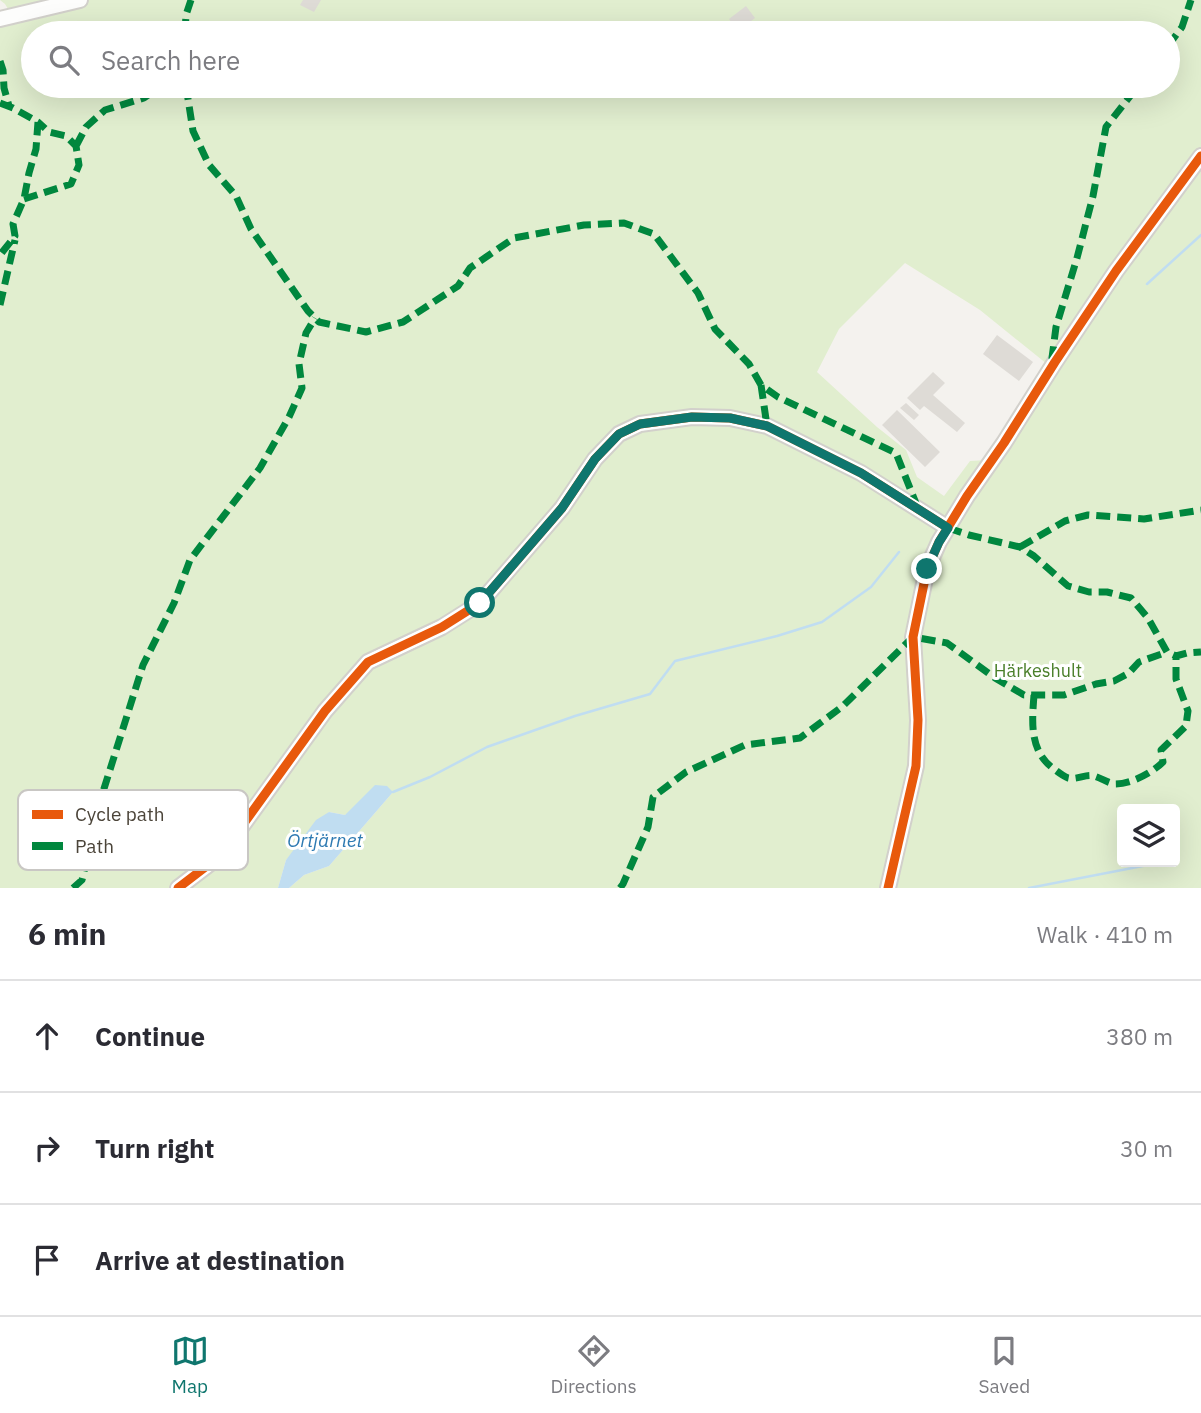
<!DOCTYPE html>
<meta charset="utf-8">
<style>
body{margin:0;font-family:"IBM Plex Sans",sans-serif;background:#f7f7f7;color:#2b2b33}
.controls{position:absolute;right:21px;bottom:21px;display:grid;overflow:hidden;border-radius:7px;box-shadow:0 7px 28px #0002}
.controls button{width:63px;height:63px;display:grid;place-items:center;padding:0;border:0;border-bottom:2px solid #e1e1e2;background:#fff;color:#2b2b33;font:35px sans-serif}
.stop{position:absolute;width:21px;height:21px;margin:-16px;border:5px solid #0f766e;border-radius:50%;background:#fff}
.stop.end{background:#0f766e;border-color:#fff;box-shadow:0 2px 7px #0008}
.list{margin:0;padding:0;list-style:none}
h2{display:flex;justify-content:space-between;align-items:center;height:91px;margin:0;padding:0 28px;font-size:30px}
h2 small{font-size:23px;font-weight:400;color:#7c7c81}
.list li{display:grid;grid-template-columns:46px 1fr auto;gap:21px;align-items:center;box-sizing:border-box;height:112px;padding:0 28px;border-top:2px solid #e1e1e2}
.list b{display:block;font-size:26px;white-space:nowrap}
.list em{font-size:23px;font-style:normal;color:#7c7c81}
.icon{flex:none;width:38px;height:38px;fill:none;stroke:currentColor;stroke-width:2;stroke-linecap:round;stroke-linejoin:round}
.map{position:relative;flex:none;width:1201px;height:888px;overflow:hidden}
.search{position:absolute;background:#fff;box-shadow:0 7px 28px #0002;left:21px;right:21px;top:21px;height:77px;display:flex;align-items:center;gap:18px;box-sizing:border-box;padding:0 24px;border-radius:38px;color:#7c7c81;font-size:26px}
.sheet{height:427px;background:#fff}
nav{display:flex;justify-content:space-around;align-items:center;box-sizing:border-box;height:98px;border-top:2px solid #e1e1e2;background:#fff;font-size:19px;color:#7c7c81}
nav a{display:grid;justify-items:center;gap:4px}
nav .on{color:#0f766e}
.map>svg:first-child{display:block}
</style>
<div class="map">
<svg width="1201" height="888" viewBox="0 0 1201 888">
<rect width="100%" height="100%" fill="#f4f2ee"/>
<!-- green -->
<path fill="#e1eecf" fill-rule="evenodd" d="M0,0h1201v888h-912l15,-13 25,-9 64,-74 -48,23 -16,-3 -43,48 -8,28h-278v-871l11,-3 -6,-10zM33,33h1135v53h-1135zM905,263l75,47 67,54 -59,96 -18,1 -26,35 -27,-19 -11,-27 -29,-23 -60,-55 22,-43zM1122,809h53v53h-53z"/>
<!-- water -->
<path fill="#c0ddf1" d="M375,785l12,1 6,6 -64,74 -25,9 -15,13h-11l8,-28 30,-40 13,-8 16,3z"/>
<g fill="none" stroke-linecap="round" stroke-linejoin="round">
<!-- stream -->
<path stroke="#c0ddf1" stroke-width="2.5" d="M1147,284l54,-49
M393,792l37,-15 57,-30 88,-31 75,-22 25,-33 102,-25 45,-14 49,-35 28,-35
M1029,888l124,-24"/>
</g>
<!-- building -->
<path fill="#dedbd6" d="M303,0h18l-7,12 -14,-7z
M746,6l9,12 -17,13 -9,-12z
M997,335l36,27 -14,19 -36,-27z
M933,372l12,11 -12,12 32,28 -8,9 -33,-26 -4,4 -13,-12z
M906,403l13,12 -5,5 -14,-12z
M897,410l43,42 -15,15 -43,-42z"/>
<g fill="none" stroke-linecap="round" stroke-linejoin="round">
<!-- minor casing -->
<g stroke="#d2d0cb" stroke-width="18">
<path id="minor" d="M0,19l80,-19
M178,888l43,-33 104,-144 43,-49 74,-35 38,-24 82,-95 33,-49 24,-25 21,-10 52,-7 38,1 37,8 94,47 87,55
M888,888l28,-122 2,-46 -5,-83 14,-68 12,-27 28,-46 37,-53 51,-81 61,-91 85,-115"/>
</g>
<!-- minor -->
<use href="#minor" stroke="#fdfdfc" stroke-width="14"/>
<!-- quiet -->
<path stroke="#00873e" stroke-width="7" stroke-dasharray="14 7" stroke-linecap="butt" d="M185,33l1,-18 5,-15
M1168,46l14,-19 9,-27
M0,61l3,9 1,18 5,18
M186,86l7,45 16,34 27,31 15,33 57,82 11,11 47,10 37,-10 55,-36 12,-18 44,-30 70,-13 40,-2 30,11 44,59 17,36 34,35 12,21 17,12 118,56 21,53
M0,103l13,5 25,14 -2,27 -7,24 -5,26 -11,25 2,12 -15,19
M76,146l10,-19 19,-17 39,-12 17,-12
M24,199l47,-15 8,-19 -3,-19 -10,-10 -17,-4 -11,-10
M0,305l15,-65
M1053,360l-1,-2 4,-31 21,-69 16,-62 13,-69 32,-41
M761,385l6,41
M948,528l21,7 51,12 14,9 34,30 21,6h18l24,6 17,20 19,34 9,4 11,-3 14,-1
M1020,547l45,-26 23,-6 56,4 57,-9
M1034,695c-2,27 -5,56 20,74 4,3 9,7 14,9 9,2 18,-4 26,-2 7,2 14,7 21,8 16,0 37,-11 48,-22l-2,-12 25,-24 1,-8 1,-7 -12,-32v-23
M73,888l9,-8 20,-85 41,-130 31,-62 16,-43 70,-92 29,-51 13,-29 -3,-24 7,-31 9,-15
M620,888l3,-4 25,-57 5,-30 33,-25 59,-27 55,-7 43,-32 70,-69 34,6 48,35 29,17h40l32,-11 18,-3 15,-8 10,-11 28,-10"/>
<!-- cycleway casing -->
<g stroke="#fff" stroke-width="13">
<path id="cycleway" d="M178,888l43,-33 104,-144 43,-49 74,-35 38,-24 82,-95 33,-49 24,-25 21,-10 52,-7 38,1 37,8 94,47 87,55
M888,888l28,-122 2,-46 -5,-83 14,-68 12,-27 28,-46 37,-53 51,-81 61,-91 85,-115"/>
</g>
<!-- cycleway -->
<use href="#cycleway" stroke="#e8590c" stroke-width="9"/>
</g>
<g fill="none" stroke-linecap="round" stroke-linejoin="round">
<!-- route -->
<path stroke="#0f766e" stroke-width="9" d="M480,603l82,-95 33,-49 24,-25 21,-10 52,-7 38,1 37,8 94,47 87,55 -9,14 -12,27"/>
</g>
<g text-anchor="middle" dominant-baseline="central" stroke-width="6" stroke-linejoin="round" paint-order="stroke">
<!-- park labels -->
<g font-size="18" fill="#4a7f2a" stroke="#fff">
<text x="1038" y="670">Härkeshult</text>
</g>
<!-- water labels -->
<g font-size="19" font-style="italic" fill="#2e7ab2" stroke="#fff">
<text x="325" y="840">Örtjärnet</text>
</g>
</g>
<!-- legend -->
<rect x="18" y="790" width="230" height="80" rx="10" fill="#fff" stroke="#c9c7c4" stroke-width="2"/>
<rect x="32" y="810" width="31" height="9" fill="#e8590c"/>
<rect x="32" y="842" width="31" height="8" fill="#00873e"/>
<g font-size="19" fill="#4b4439">
<text x="75" y="821">Cycle path</text>
<text x="75" y="853">Path</text>
</g>
</svg>
<div class="controls">
<button><svg class="icon" aria-label="layers" viewBox="0 0 24 24"><path d="M12 4l9 5-9 5-9-5zM3 14l9 5 9-5"/></svg></button>
</div>
<div class="stop" style="left:480px;top:603px"></div>
<div class="stop end" style="left:927px;top:569px"></div>
<div class="search"><svg class="icon" aria-label="search" viewBox="0 0 24 24"><circle cx="10" cy="10" r="6"/><path d="M15 15l6 6"/></svg>Search here</div>
</div>
<section class="sheet">
<h2>6 min<small>Walk · 410 m</small></h2>
<ul class="list">
<li><svg class="icon" aria-label="ahead" viewBox="0 0 24 24"><path d="M12 20V5M6 11l6-6 6 6"/></svg><div><b>Continue</b></div><em>380 m</em></li>
<li><svg class="icon" aria-label="right" viewBox="0 0 24 24"><path d="M7 20v-9h11M14 6l5 5-5 5"/></svg><div><b>Turn right</b></div><em>30 m</em></li>
<li><svg class="icon" aria-label="arrive" viewBox="0 0 24 24"><path d="M6 21V4h12l-3 4 3 4H6"/></svg><div><b>Arrive at destination</b></div></li>
</ul>
</section>
<nav>
<a class="on"><svg class="icon" aria-label="map" viewBox="0 0 24 24"><path d="M3 6l6-2 6 2 6-2v14l-6 2-6-2-6 2zM9 4v14M15 6v14"/></svg>Map</a>
<a><svg class="icon" aria-label="directions" viewBox="0 0 24 24"><path d="M12 3l9 9-9 9-9-9zM9 14v-3h6M13 9l2 2-2 2"/></svg>Directions</a>
<a><svg class="icon" aria-label="saved" viewBox="0 0 24 24"><path d="M7 4h10v16l-5-4-5 4z"/></svg>Saved</a>
</nav>
